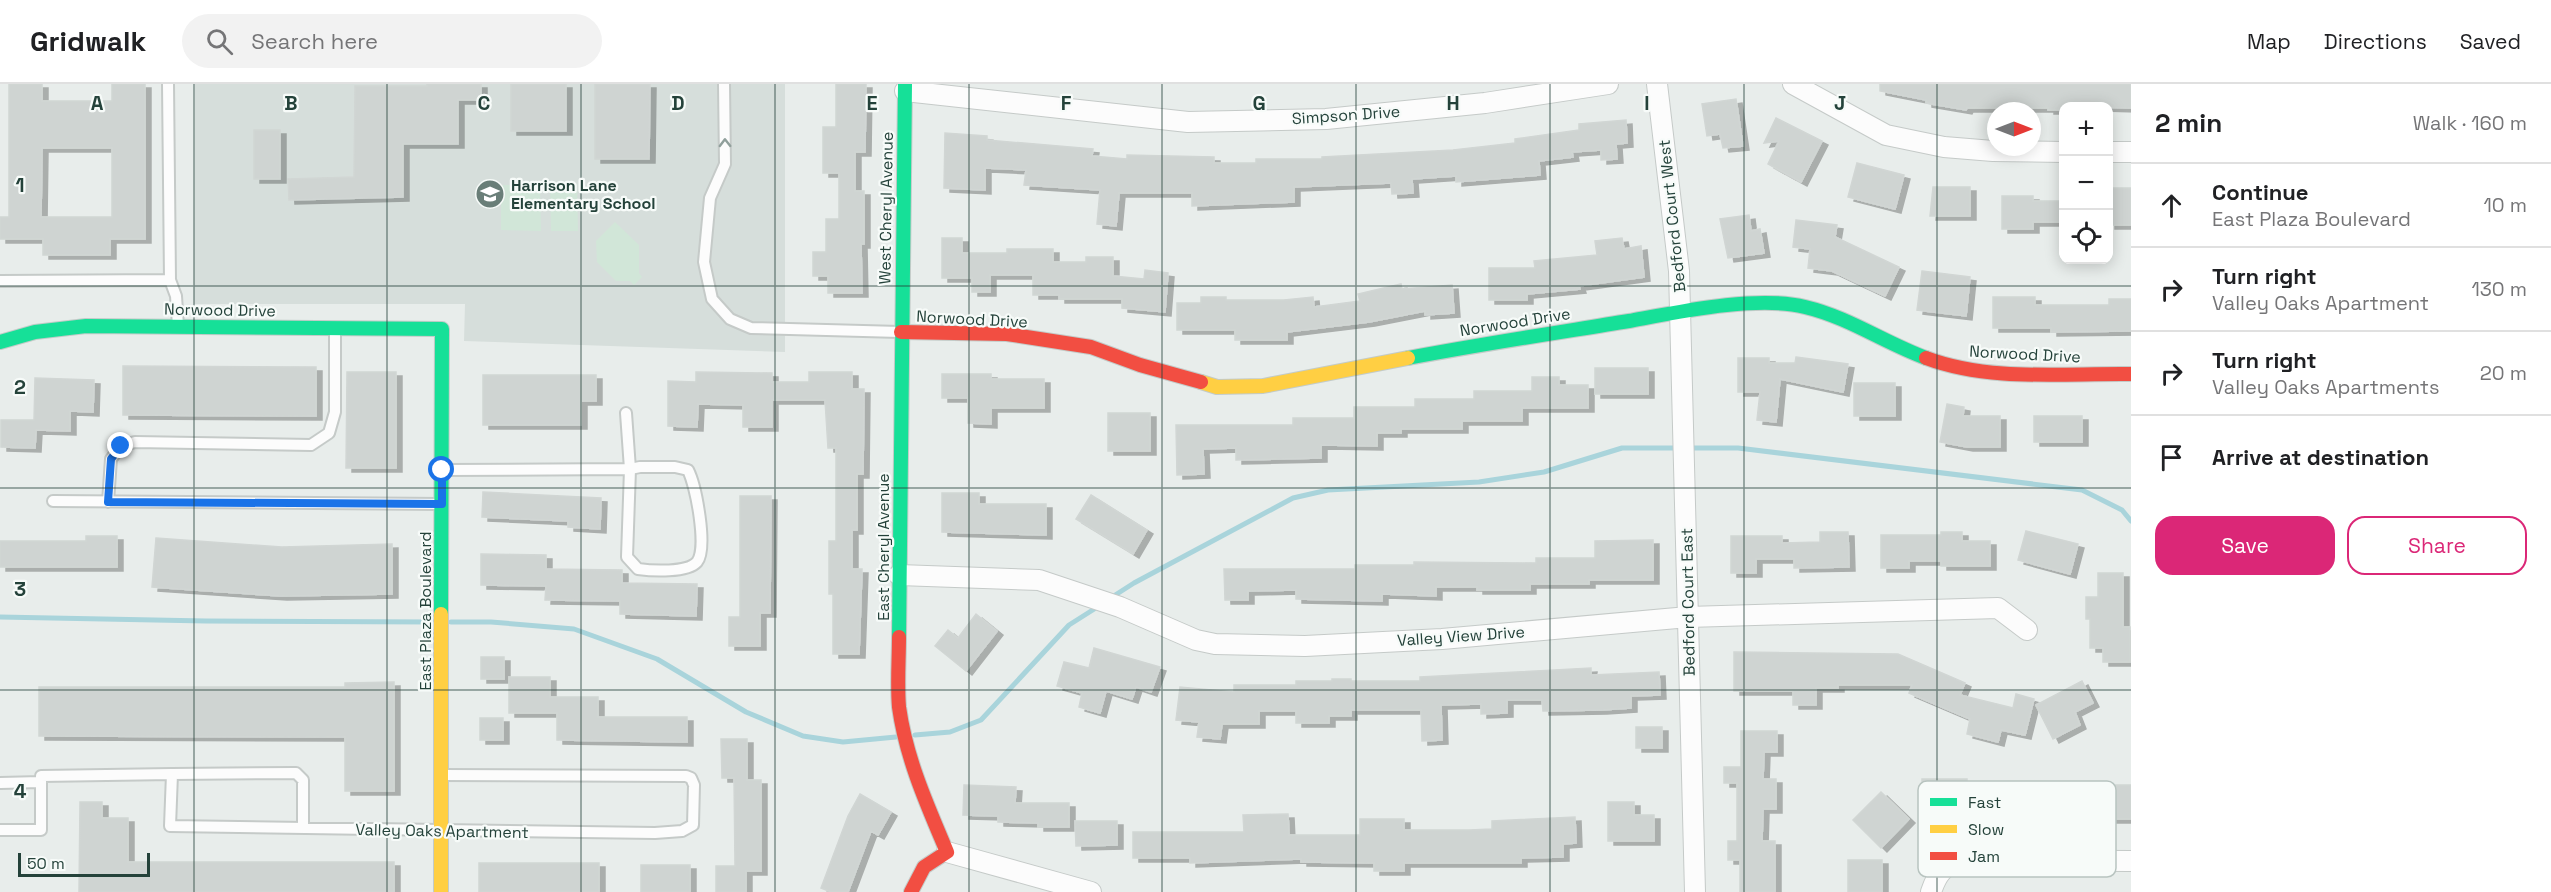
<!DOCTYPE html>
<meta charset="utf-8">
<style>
body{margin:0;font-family:"Space Grotesk",sans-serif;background:#f2f2f2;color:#202124}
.controls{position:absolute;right:18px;top:18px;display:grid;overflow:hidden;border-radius:12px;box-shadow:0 3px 15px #0003}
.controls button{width:54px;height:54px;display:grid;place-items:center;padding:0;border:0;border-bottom:2px solid #e0e0e0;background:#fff;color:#202124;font:30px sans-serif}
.compass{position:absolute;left:1987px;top:18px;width:54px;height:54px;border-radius:50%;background:#fff;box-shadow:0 3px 15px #0003;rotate:90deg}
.scale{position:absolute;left:18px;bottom:15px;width:132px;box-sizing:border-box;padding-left:6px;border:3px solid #24423a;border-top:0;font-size:16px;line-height:21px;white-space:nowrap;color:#24423a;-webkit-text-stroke:4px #f7fbf9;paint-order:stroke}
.stop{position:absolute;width:18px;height:18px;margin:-14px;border:4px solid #1a73e8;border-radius:50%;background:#fff}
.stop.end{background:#1a73e8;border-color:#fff;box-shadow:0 2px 6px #0008}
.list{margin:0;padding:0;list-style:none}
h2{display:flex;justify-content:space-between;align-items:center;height:78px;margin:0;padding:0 24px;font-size:26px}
h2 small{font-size:20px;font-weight:400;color:#757577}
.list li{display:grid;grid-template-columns:39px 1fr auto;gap:18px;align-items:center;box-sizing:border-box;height:84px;padding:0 24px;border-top:2px solid #e0e0e0}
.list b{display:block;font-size:22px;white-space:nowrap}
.list p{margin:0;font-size:20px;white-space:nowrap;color:#757577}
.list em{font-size:20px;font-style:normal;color:#757577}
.actions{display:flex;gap:12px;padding:18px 24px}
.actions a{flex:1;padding:14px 0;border:2px solid #db2777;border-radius:18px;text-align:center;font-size:21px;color:#db2777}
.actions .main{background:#db2777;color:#fff}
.icon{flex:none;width:33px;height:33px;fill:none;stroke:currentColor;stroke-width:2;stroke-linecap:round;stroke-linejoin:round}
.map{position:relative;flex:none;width:2131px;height:808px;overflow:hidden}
header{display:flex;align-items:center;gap:36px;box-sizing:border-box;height:84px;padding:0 30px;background:#fff;border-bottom:2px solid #e0e0e0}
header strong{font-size:28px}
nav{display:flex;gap:33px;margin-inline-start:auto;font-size:21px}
.search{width:420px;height:54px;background:#f2f2f2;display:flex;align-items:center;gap:15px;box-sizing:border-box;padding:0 21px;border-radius:33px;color:#757577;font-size:22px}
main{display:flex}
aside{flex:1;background:#fff}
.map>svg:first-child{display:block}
</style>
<header>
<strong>Gridwalk</strong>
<div class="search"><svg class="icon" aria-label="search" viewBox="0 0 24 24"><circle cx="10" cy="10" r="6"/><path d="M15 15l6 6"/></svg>Search here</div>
<nav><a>Map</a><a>Directions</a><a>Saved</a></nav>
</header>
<main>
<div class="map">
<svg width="2131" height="808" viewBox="0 0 2131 808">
<defs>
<filter id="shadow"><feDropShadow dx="6" dy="4" stdDeviation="0" flood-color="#0004"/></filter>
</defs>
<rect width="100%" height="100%" fill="#e8edeb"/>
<!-- built -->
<path fill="#d6dedb" d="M195,0h590v268l-321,-11 1,-37h-271z"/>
<!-- green -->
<path fill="#d1e6d8" d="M577,100l1,47h-27l-1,-46z
M501,101h39l1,46 -40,-1z
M615,138l24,23v28l3,4 -8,8 -4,-4h-14l-19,-19 -1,-21z"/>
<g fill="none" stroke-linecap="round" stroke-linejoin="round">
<!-- stream -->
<path stroke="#a9d4db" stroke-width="5" d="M1109,515l25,-16 159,-85 35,-8 151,-8 65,-10 78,-24h116l344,42 40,20 9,11
M0,533l206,4 227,1
M451,538h40l83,7 83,30 89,53 57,24 40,6 53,-5
M915,651l35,-3 31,-12 88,-95 30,-19"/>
</g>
<!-- building -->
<path fill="#cfd4d2" stroke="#d1d6d4" stroke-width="1.5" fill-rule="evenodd" filter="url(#shadow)" d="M9,0h33v17h70v-17h33v155h-35v16h-67v-16h-43v-22h9zM42,64h70v69h-71z
M427,0h54v16h-23v44h-55v53l-114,3 -1,-21 66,-2 1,-91h72z
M511,0h55v47h-55z
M595,0h55l-1,75h-54z
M836,0h30l-1,68h-10v39h9v53h-3l1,49h-34v-17h-15v-24h13v-33h13v-46h-16v-46h13z
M1880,0h251v24l-67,-2v4h-16v-2h-81l-1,2 -40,-7v-3l-46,-9z
M1736,15l7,47 -20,2 -3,-14 -13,2 -5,-32z
M1776,34l46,23 -21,41 -33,-18 11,-23 -15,2z
M1626,36l1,23 -11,1 1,15 -16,1v-10l-29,2 1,5 -34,4 1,14 -84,7v-6l-44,3 1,14 -21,1 -1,-11 -97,4v15l-102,4v-13h-73l-3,33 -19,-2 3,-34 -76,-5 2,-15 -41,-2v22l-41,-2 1,-55 42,3v4l106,9 -1,7 35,3v-4l87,2v6h42v-4h66v-2l131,-7 62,-7v-4l64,-9v-6z
M254,46h26v49h-26z
M1857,79l47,12 -9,34 -47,-12z
M1933,103h37v29h-40z
M2109,104h22v37h-22z
M2002,112h31v5h31v21h-31v7h-31z
M1749,131l2,16 9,-2 4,24 -36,5 -8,-39z
M1796,136l41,5 -2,12 64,30 -14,29 -53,-25 -24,-3 2,-19 -17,-2z
M942,154h20v15h45v-4h46v13h33v-5h27v19l31,3 1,-9 23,3 -3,39 -43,-4v-9h-63v-4h-26v-20h-43v17h-18v-14h-30z
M1622,154l2,11 17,-3 3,31 -65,9 1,3 -53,5v6h-38v-32h46l-1,-7 63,-6 -2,-14z
M1922,187l48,6 -4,39 -49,-6z
M1401,200l1,5 50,-4 2,28 -29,2v-4l-56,11 -82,10v8h-52v-10h-58v-27h24v-6h25v3h58l29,-3 1,10 46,-6 -2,-7z
M1993,213h42v8h74v-6h22v32l-80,1v-4h-58z
M1796,273l52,7 -5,28 -63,-13 -4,43 -19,-2 3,-28h-22v-34h31v5h26z
M123,282l193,1v49l-193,-1z
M1595,284h53v26h-53z
M347,288h49v96h-50z
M696,288l76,1v9h37v-10h43v17h12l-1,85h-6v56h-5v39h10l-3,85h-26v-60h-4v-53h7v-93h-8l-3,-48h-53v27h-29v-22l-45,-1 -1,23 -29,-1v-45l28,1z
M942,290h49v5h53v29h-53v16l-23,-1v-25h-26z
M483,291h113v26h-15v24h-98z
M1532,293h27v8h29v23h-66v13h-60v8h-61v4h-24v13l-56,-1v13l-85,2v-12l-33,1 1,25 -27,1 -1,-50h117v-7h61v-11h61v-8h59v-8h58z
M35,294l59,2 -1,32 -23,-1v20l-34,-1 -1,18 -34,-1v-27h33z
M1854,299h41v33h-41z
M1947,320l17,3 -1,9h37v31h-33l-27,-5z
M1108,329h42v38h-42z
M2034,332h48v26h-48z
M483,408l118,6 -1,31 -32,-2v-6l-86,-4z
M942,409h37v11h67v31l-104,-3z
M1091,411l56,35 -14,24 -57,-35z
M740,412h31l-1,117h-10v33h-31v-29h11z
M2026,447l52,13 -8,30 -52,-14z
M1820,448h28l1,35 -55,1v-9h-38v14h-25v-37h51v7l38,-1z
M1941,448h21v9h28v25h-49v-5h-32v7h-28v-33h60z
M86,452h31v31h-117v-26h86z
M156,454l126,9 110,-3v50l-111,2 -129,-9z
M1653,456v40h-64v4h-59v6h-53v-3h-41v9l-54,-2v7l-86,-2v-9l-48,1v9h-23l-1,-31h131v-4h59v-3l122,1v-5h59v-17z
M481,470l65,1v14l76,1v13l75,1 -1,32 -76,-2v-13l-75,-1 1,-14 -65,-1z
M2098,489h25v54h7v35h-27v-14h-13v-29h-4v-22h12z
M976,530l21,17 -31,40 -31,-25 13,-16 10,8z
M1094,564l66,19 -9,25 -15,-5 -4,12 -26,-8 -6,22 -21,-6 3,-14 -25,-7 7,-24 25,6z
M1734,568l164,2 67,29 -5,12 53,13 3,-14 18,5 -9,36 -24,-5 -3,12 -31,-8 3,-15 -61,-26 3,-8h-74v3h-22v17h-23v-14h-59z
M481,573h23v22h-23z
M1591,584v7l68,-3 1,23 -29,1v12l-30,2 -58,1 -1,-11h-35v13l-26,1v-10l-40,1 1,35 -20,1 -1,-31h-70v6h-22v7h-33v-12h-37v13h-37l-2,15 -23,-2 2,-15 -23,-2 4,-33 54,5v-7h62v-4h36v-2h19v2h69v-4z
M509,593h41v20h48v20h89v25l-130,-2v-27h-48z
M2082,597l11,22 -18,9 5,13 -27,14 -17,-34z
M394,598v109h-49v-54l-306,-1v-49h306v-4z
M480,634h23v22h-23z
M1636,643h26v21h-26z
M1741,647h36v21h-13l-1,27h13v30h-13l-1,32h13v51h-35v-32h-12v-19h9v-58h-13v-16h17z
M721,655h26v41h14v91h-15v21h-30v-26h19l-1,-88h-12z
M1922,695h45v7l130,1v-2h34v34h-34v-4l-114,2v-8h-61z
M964,701l52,2 -1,16h54v24h-31v-4l-40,-1v-6l-35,-1z
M1881,708l28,27 -28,29 -28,-28z
M860,710l31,18 -13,23 -7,-4 -23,61h-17l-10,-4 27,-72z
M80,718h22v16h26v44h266v30h-315z
M1608,718h26v13h20v26h-46z
M1288,730l1,21h71v-16h44v11h65l23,-1v-8l83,-4 1,26 -13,1v13l-42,1v5h-117v8h-30v-8l-73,-1v-3l-111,4v-5h-57v-26h111l-1,-17z
M1075,737h42v24l-41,1z
M1848,776h34v32h-34z
M479,779h120v29h-120z
M641,781h49v27h-49z"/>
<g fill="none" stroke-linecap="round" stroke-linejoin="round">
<!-- lane casing -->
<g stroke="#c5cac8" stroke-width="14">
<path id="lane" d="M724,0l1,80 -15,34 -6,64 8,37 18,20 21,9 149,4
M170,196l6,16 2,30
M0,197l170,-1 -2,-196
M640,383h35l13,3c8,16 20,78 9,92 -10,11 -45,9 -59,7l-11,-12 3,-88z
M442,386l188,-1 -4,-56
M53,417l388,3
M108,418l3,-43 10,-13 14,-4 176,3 18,-12 6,-21v-82
M172,690l124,-1 7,7v48
M0,699l41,-1
M0,746h41v-54l131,-2 -2,52 485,7 27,-2 11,-6 1,-40 -3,-7 -5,-2 -245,-1"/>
</g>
<!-- street casing -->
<g stroke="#c5cac8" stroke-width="22">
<path id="street" d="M1657,0l22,187 16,621
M1793,0l93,51 58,12 49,4 71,1
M905,7l283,31 138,-3 159,-16 123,-19
M2108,68h23
M899,491l140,5 81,27 76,33 19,4 90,2 137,-7 246,-22 310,-9 29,22
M947,768l144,40
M1931,808c6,-18 12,-26 30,-32l170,1"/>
</g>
<!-- fast casing -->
<g stroke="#c3cbc8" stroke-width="16">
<path id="fast" d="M0,258l35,-10 51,-6 356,3 -1,285
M1408,274c73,-14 147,-25 221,-37 49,-9 128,-26 176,-14 43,10 80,36 121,51
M899,553l6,-553"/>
</g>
<!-- slow casing -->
<g stroke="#c3cbc8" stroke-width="16">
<path id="slow" d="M1201,298l16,5 46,-1 145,-28
M441,808v-278"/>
</g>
<!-- jam casing -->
<g stroke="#c3cbc8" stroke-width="16">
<path id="jam" d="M901,248l106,2 84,13 49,18 61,17
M1926,274c64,24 138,15 205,16
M899,553c0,23 -2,47 0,70 7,51 28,98 48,145l-23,15 -13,25"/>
</g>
<!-- lane -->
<use href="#lane" stroke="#fcfcfc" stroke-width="10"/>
<!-- street -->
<use href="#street" stroke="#fcfcfc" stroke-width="20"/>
<!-- fast -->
<use href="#fast" stroke="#16e098" stroke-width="14"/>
<!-- slow -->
<use href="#slow" stroke="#ffcf43" stroke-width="14"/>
<!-- jam -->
<use href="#jam" stroke="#f24e42" stroke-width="14"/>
</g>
<!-- one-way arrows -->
<defs><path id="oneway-chevron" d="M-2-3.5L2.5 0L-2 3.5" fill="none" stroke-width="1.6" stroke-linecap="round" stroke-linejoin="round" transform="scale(1.5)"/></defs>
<use stroke="#909f9b" href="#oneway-chevron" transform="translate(725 59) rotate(-91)"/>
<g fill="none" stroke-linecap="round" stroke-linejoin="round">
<!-- route -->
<path stroke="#1a73e8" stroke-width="8" d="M121,362l-10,13 -3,43 334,2v-34"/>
</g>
<!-- grid -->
<path fill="none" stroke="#24423a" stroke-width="1.5" stroke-opacity="0.55" d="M194,0v808M387,0v808M581,0v808M775,0v808M969,0v808M1162,0v808M1356,0v808M1550,0v808M1744,0v808M1937,0v808M0,202h2131M0,404h2131M0,606h2131"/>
<!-- icons -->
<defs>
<g id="school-disc" transform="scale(1.5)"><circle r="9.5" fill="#697e78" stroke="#f7fbf9"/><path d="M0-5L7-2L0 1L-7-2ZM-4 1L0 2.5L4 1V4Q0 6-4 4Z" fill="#fff"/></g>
</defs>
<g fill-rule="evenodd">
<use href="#school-disc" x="490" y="110"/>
</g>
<g text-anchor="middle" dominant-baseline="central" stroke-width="4.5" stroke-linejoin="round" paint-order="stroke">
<!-- street labels -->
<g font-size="16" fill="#24423a" stroke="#f7fbf9">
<text transform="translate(1346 31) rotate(-4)">Simpson Drive</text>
<text transform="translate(886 124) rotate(-89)">West Cheryl Avenue</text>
<text transform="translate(1672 132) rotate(-96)">Bedford Court West</text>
<text transform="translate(220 226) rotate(1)">Norwood Drive</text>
<text transform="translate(972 235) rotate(3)">Norwood Drive</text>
<text transform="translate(1515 238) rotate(-9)">Norwood Drive</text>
<text transform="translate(2025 270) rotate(3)">Norwood Drive</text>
<text transform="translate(883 463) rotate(-90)">East Cheryl Avenue</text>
<text transform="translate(1688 518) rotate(-91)">Bedford Court East</text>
<text transform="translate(425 527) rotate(-90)">East Plaza Boulevard</text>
<text transform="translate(1461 552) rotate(-4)">Valley View Drive</text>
<text transform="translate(442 747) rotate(1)">Valley Oaks Apartment</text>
</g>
<!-- poi labels -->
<g font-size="16" font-weight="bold" fill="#24423a" stroke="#f7fbf9" text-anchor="start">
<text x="511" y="101">Harrison Lane<tspan x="511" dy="18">Elementary School</tspan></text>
</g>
</g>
<!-- legend -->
<rect x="1918" y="697" width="198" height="96" rx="9" fill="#f7fbf9" stroke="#b8c4c0" stroke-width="1.5"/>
<rect x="1930" y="714" width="27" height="8" fill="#16e098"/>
<rect x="1930" y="741" width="27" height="8" fill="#ffcf43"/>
<rect x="1930" y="768" width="27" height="8" fill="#f24e42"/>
<g font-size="16" fill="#24423a">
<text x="1968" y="724">Fast</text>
<text x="1968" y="751">Slow</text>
<text x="1968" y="778">Jam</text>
</g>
<g font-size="20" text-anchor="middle" font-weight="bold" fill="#24423a" stroke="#f7fbf9" stroke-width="4.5" stroke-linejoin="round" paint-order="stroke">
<text x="97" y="26">A</text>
<text x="291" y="26">B</text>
<text x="484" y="26">C</text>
<text x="678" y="26">D</text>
<text x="872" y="26">E</text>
<text x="1066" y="26">F</text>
<text x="1259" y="26">G</text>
<text x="1453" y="26">H</text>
<text x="1647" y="26">I</text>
<text x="1840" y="26">J</text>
<text x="20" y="108">1</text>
<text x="20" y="310">2</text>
<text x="20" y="512">3</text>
<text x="20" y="714">4</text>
</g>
</svg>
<div class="controls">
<button>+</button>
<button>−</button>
<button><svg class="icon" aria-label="locate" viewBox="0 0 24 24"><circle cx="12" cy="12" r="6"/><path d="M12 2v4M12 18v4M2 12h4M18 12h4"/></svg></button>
</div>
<svg class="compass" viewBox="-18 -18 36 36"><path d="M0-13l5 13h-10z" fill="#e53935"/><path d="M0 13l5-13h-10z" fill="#757577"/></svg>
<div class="scale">50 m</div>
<div class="stop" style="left:442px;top:386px"></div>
<div class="stop end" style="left:121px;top:362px"></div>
</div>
<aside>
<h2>2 min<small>Walk · 160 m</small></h2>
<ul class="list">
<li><svg class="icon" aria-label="ahead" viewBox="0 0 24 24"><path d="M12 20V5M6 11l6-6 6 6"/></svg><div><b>Continue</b><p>East Plaza Boulevard</p></div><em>10 m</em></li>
<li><svg class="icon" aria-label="right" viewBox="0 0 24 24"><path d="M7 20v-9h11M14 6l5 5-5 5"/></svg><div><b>Turn right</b><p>Valley Oaks Apartment</p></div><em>130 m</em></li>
<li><svg class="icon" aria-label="right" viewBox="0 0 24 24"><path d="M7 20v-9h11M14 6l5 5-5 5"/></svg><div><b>Turn right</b><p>Valley Oaks Apartments</p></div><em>20 m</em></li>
<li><svg class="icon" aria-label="arrive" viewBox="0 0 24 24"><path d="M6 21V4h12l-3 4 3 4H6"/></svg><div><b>Arrive at destination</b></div></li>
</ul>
<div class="actions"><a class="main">Save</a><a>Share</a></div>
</aside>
</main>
